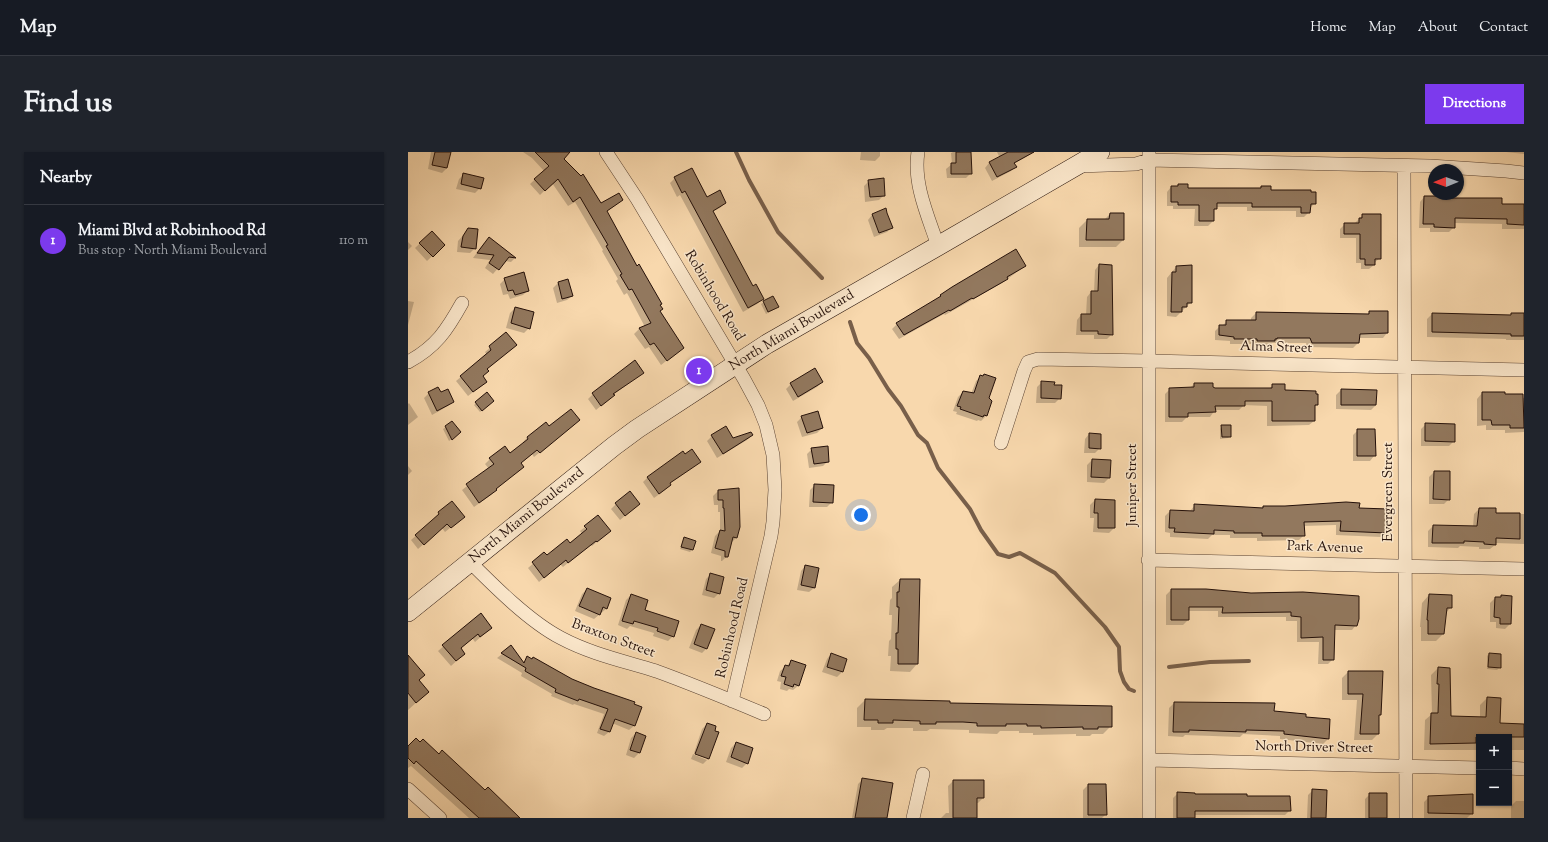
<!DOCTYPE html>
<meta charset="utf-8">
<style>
body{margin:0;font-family:"Sorts Mill Goudy",serif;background:#20242c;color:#f1f3f6}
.controls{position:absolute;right:12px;bottom:12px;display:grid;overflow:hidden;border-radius:0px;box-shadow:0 1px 3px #0004}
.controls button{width:36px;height:36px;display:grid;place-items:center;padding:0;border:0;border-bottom:1px solid #363941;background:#171b24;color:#f1f3f6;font:20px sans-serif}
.compass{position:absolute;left:1020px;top:12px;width:36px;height:36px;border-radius:50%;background:#171b24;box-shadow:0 1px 3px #0004;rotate:269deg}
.you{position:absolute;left:453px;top:363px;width:14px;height:14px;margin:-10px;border:3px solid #fff;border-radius:50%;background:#1a73e8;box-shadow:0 0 0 6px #1a73e833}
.badge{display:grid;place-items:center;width:26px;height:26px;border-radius:50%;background:#7c3aed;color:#fff;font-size:13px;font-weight:700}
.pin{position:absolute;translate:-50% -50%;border:2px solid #fff;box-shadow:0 1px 4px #0006}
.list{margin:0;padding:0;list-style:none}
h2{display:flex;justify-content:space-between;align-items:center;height:52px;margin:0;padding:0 16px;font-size:17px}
h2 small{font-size:13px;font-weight:400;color:#9ea1a6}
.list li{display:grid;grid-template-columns:26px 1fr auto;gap:12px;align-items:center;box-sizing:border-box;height:72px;padding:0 16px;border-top:1px solid #363941}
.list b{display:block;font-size:15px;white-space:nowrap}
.list p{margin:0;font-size:13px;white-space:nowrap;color:#9ea1a6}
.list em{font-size:13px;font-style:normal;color:#9ea1a6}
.map{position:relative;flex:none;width:1116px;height:666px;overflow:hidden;border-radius:0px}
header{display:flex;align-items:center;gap:24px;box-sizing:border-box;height:56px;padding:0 20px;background:#171b24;border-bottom:1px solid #363941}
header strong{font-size:19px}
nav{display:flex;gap:22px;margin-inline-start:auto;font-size:14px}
.intro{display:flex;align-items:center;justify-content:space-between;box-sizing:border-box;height:96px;padding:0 24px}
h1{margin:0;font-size:28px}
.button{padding:10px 18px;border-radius:0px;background:#7c3aed;color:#fff;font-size:14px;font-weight:700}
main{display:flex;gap:24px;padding:0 24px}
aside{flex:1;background:#171b24;border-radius:0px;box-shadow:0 1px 3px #0004}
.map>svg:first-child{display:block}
</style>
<header>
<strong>Map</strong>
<nav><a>Home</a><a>Map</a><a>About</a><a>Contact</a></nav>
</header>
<div class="intro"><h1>Find us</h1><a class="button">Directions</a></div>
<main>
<aside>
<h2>Nearby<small></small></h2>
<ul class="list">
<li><span class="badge">1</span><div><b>Miami Blvd at Robinhood Rd</b><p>Bus stop · North Miami Boulevard</p></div><em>110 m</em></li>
</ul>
</aside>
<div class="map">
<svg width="1116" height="666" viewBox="0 0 1116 666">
<rect width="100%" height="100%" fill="#f8d8ad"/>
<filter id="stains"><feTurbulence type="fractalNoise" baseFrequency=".005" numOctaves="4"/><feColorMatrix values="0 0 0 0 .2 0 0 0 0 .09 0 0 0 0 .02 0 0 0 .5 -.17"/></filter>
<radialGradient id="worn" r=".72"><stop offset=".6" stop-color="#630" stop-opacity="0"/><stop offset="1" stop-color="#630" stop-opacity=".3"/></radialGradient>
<!-- shadow -->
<path fill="#0003" d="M23,0h19l-3,16 -5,5 -14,-4z
M115,0h33l45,53 21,-5 -16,12 53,93v7l24,36 -22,17 -12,-18 -4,2 -11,-15 5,-5 6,-2 -18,-34 -3,2 -8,-14 2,-2 -16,-28 1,-1 -28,-48 -7,4 -16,-23 -12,12 -10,-11 14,-13 -12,-13z
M453,0h19v4l-5,5 -15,-1z
M545,0h17l1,21 -5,5h-19l-1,-9 6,-5 -1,-11z
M589,0h37l-20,12 1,3 -4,4 -19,10 -7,-13 4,-5 11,-5z
M1098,0h18v2z
M56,22l16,14 -5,5 -19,-4 3,-10z
M267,26l31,20 19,5 -5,5 -8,4 40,75 10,12 -5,5 -14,8 -63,-117 -3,2 -7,-14z
M461,29l15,14 -5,5 -14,2 -1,-16z
M770,33h9v4h72l2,-2 9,4 45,12 -5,5 -1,4 -5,5h-8v-6h-49v-4h-31l-3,5v9l-5,5h-14l1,-17h-22v-3h-6v-14l4,-5h5z
M1016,45l77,8h23v24h-22v-5l-48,-1v4l-5,5h-19v-4h-11l1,-26z
M702,62l13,26 -7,7h-37v-19l8,-8h17z
M464,63l20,12 -5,5 -13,5 -6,-17z
M955,63l17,43 -6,5v2l-5,4h-8v-6h-5v-25h-16v-9l5,-5 10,-1z
M61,77l6,19 -5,5 -13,-1 1,-11z
M24,80l12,13 -17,16 -12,-13z
M0,90l4,4 -4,4z
M76,91l31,15 -4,4 -7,-1 -11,13 -8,-6 5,-8 -17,-2z
M691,113l13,69 -5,5h-13v-4h-18l1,-15 4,-5h5l1,-18 4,-5h3l1,-22z
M617,114l-23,17 -57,32 -1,-1 -45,25 -7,-10 5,-5 39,-24 5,-5z
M768,115l15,35 -15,15 -9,-1v-38z
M97,127l23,11 -5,5 -13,4 -2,-5 -5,1 -3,-11z
M160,128l4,16 -5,4 -10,3 -4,-15 5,-5z
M365,145l2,12 -9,5 -5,-10z
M0,149l6,1 -6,23z
M107,156l14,20 -5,5 -18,-5 4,-15z
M962,160l17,21 -4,5h-24l-1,5 -5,5 -46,-1 -1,-4h-34l-3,3h-16v-2h-23v-3l-15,-1v-9l5,-5h2l5,-5h24v-3l5,-5 111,2z
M1024,162l78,2 2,-2h12v26h-18v-1l-79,-2v-18z
M98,182l10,11 -30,25 -4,7 4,5 -18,14 -12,-15 31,-26 -2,-3z
M573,224l6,24 -1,16 -5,5 -3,-1 -1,1 -21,-7 1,-2 -4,-1 5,-14 5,-5 8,2 5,-13z
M229,225l-24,18 -5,5 -12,10 -8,-11 5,-5z
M414,230l-5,5 -24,14 -7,-12 5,-5z
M634,230l11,4 7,12 -5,5h-19l1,-16z
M786,232l18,4 57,1 4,-4 44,20 -3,2v14l-5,4 -42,1v-20l-23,-1 -5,5h-24l-5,7h-23l-5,5h-17v-28l5,-5 20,-1z
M933,238l35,15 -5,5 -35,-1v-14z
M21,241l12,1 12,7 -5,5 -16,9 -8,-17z
M79,241l4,10 -11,9 -6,-7z
M1074,241l42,5v34l-19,1v-3h-19v-5l-9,1v-27z
M1,251l9,14 -10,8v-21z
M394,265l20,11 -5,5 -15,4 -5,-15z
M1018,272l28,17 -5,5h-28v-17z
M166,273l-40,32 -2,-3 -12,10 -29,31 -17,12 -12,-17 27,-21 -4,-5 5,-5 20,-5 14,-10 -1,-2 4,-4z
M814,274l8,10 -2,2 -8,1v-10z
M38,275l12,7 -9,7 -6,-12z
M950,278l16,26 -4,5h-17v-26z
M681,282l11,14 -5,5h-11l1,-14z
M344,283l-5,5 -30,18 -10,-17 5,-5 20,3z
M404,297l16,12 -5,5 -14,2 -2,-14z
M684,308l17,18 -5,5 -17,-1v-17z
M0,314l4,5 -4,4z
M286,314l-25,18 -4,6 -11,8 -11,-16 5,-5z
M1026,320l15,27 -5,5h-15v-27z
M407,333l17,17 -5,5h-18l1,-17z
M329,337l-1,49 -5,5 -4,13 -5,5h-1v-5l-10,-3 4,-17 5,-5v-19h-2v-7h-4l-1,-9 5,-5z
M687,348l19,28 -5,5 -16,-1 1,-14h-4v-13z
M208,352h23l-19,16 -9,-11z
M787,353l66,4 2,-2 95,2 28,23 -5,5 -45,-2v-10l-32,1v9l-5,5 -42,1v-3h-27v-3h-18l-4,4 -38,-2v-4l-5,-1v-16l5,-5h20z
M1071,357l16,5h29v30l-29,-1v2l-5,4h-11v-2l-19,-1 -2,2 -30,-1v-16l5,-5 40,1 1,-13z
M31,361l25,4 -19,15 -3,-4 -24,21 -7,-9 24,-21 -1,-1z
M177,375l25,4 -18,15 -2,-1 -27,22 -3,-3 -21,18 -11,-14 16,-14 3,3 22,-13 13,-10 -2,-3z
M277,386l7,12 -2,2 -10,-3z
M397,414l9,22 -5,4 -12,-2 4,-19z
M303,422l8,19 -5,5 -12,-3 4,-16z
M492,428l17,84 -7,8 -20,-1 1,-15h-3l1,-15 2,-2 1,-24h-3l1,-15 2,-2v-11z
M179,437l23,9 -4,11 -12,10 -19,-8 7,-17z
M763,438h35l150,35 -4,5h-18l-1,29 -5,5h-10l1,-22h-22v-21h-11v-4h-68v-6h-30v9l-5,5h-17v-30z
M223,443l13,16 29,25 -5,5 -15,-5 1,-3 -24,-7 -3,3 -9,-4 8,-25z
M1021,443l22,12 -5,6 -3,21 -7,7h-15v-14h-1l2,-24z
M1087,446l15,26 -5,5 -9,-1v-6h-6v-19z
M72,463l11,13 -16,14 -3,-4 -12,11 4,5 -13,12 -13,-15z
M293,473l6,23 -5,5 -13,-5 7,-18z
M103,495l11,16 6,-5 43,22 70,28 -7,18 -5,4 -17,-7 -3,9 -5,4 -7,-3 7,-19 -30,-10 -1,1 -22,-9 1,-2 -31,-18 1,-3 -25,-15z
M423,502l15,5 -4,13 -5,5 -15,-5 5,-13z
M1081,502l11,13 -3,3 -10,-1v-13z
M0,504l10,25 10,11 -20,18z
M384,509l6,25 -5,4 -4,-1 -2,2 -7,-2 1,-7 -4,-1 3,-10z
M1030,516l12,49 30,1v-13l7,-7 12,26 25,1v25h-15v-13h-30v13h-55l1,-30 7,-6 -1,-39z
M940,520l32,42 -2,2v18l-6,6h-18l3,-40h-15v-22z
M457,548l84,4 162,22 -8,8h-11l-2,2h-14v-2l-43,1v-2h-14v-2h-19l-3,3 -28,-1v-3l-39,-1 -3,2h-14v-3h-26l-3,2h-13v-3h-14v-19z
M766,551l100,1 -1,8 32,6 23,21 -5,5 -43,-5v-3l-37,-2 -3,3 -55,-2 -2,2 -15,-1 1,-28z
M299,572l7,7 4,2 -10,26 -5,5 -12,-5 2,-5 14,6v-2l-13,-5 8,-24z
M228,581l8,3 -5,17 -5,5 -8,-3 5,-17z
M12,591l19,12 78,63h-48l-58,-52 -3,2v-21z
M328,591l11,20 -5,5 -16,-6 5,-14z
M455,627l21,39h-32l6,-34z
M545,629l30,17 -5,5h-2v15h-35l5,-5h3l-1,-27z
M680,633l18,29 -4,4h-19v-28z
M905,638l12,28h-25h7l1,-23z
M770,641l68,4 44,13 -5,5h-91v3h-21v-20z
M962,642l16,24h-21v-19z
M1021,645l43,16 -5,5h-43v-16z
M1108,649h8v17h-13v-12z"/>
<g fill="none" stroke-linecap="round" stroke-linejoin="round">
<!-- stream -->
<path stroke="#785f4a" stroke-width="4" d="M328,0l13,28 29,52 44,46
M442,170l7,21 12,15 19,31 13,17 17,29 9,8 11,25 32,41 11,21 17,24 11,3 11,-4 35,20 50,54 14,20 1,24 4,11 5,7 5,2
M761,515l41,-5 39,-1"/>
</g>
<!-- building -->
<path fill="#92785e" stroke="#241009" d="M27,0h16l-4,16 -15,-3z
M127,0h35l-6,7 17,17 2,-2 18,29 18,-10 4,7 -16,11 30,55 2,-2 23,40 -2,1 3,4 -3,2 24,37 -17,13 -13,-18 -4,2 -11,-17 12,-5 -19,-34 -3,1 -9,-15 2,-1 -16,-28 2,-1 -28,-48 -7,5 -15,-23 -13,12 -11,-12 15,-13z
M548,0h15l1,22h-21v-11h5z
M600,0h26l-20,11 3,4 -20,10 -8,-15z
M284,16l15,29 13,-7 6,13 -13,8 40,75 3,-2 8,15 -16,9 -63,-117 -3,2 -8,-16z
M55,21l21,5 -3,11 -20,-5z
M476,26l1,18 -15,1 -2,-17z
M770,32h10v4h73v-2h10v4h40v2h5v12h-5l-1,9h-9v-6h-49v-4h-35v6h-3v12h-15v-16h-21v-3h-7v-16h7z
M1016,44h21v2h57v6h22v21l-17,-1v-5l-52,-1v10l-21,-1v-3h-11z
M478,56l1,5 6,15 -14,5 -7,-19z
M702,61h14v27h-38l1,-21h22z
M954,62h19v45h-6v6h-10v-6h-5v-25h-16v-11h15v-5h3z
M60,76l10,1 -2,20 -15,-2 2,-11z
M24,79l13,14 -12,12 -14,-14z
M81,85l27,21 -7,-1 -10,13 -10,-7 5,-8 -17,-2z
M608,97l10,17 -19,11 1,2 -35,20 -1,-1 -22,13 -1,-1 -45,25 -8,-12 45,-27 -1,-1 12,-8z
M691,112l13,1 1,70 -15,-1v-3h-17v-17h10v-23h7z
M784,113v38h-5v4h-5v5h-11l1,-40h4v-6z
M116,120l5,19 -14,4 -2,-5 -5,1 -4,-13z
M160,127l5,17 -11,3 -4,-17z
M365,144l6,11 -11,5 -5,-11z
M107,155l19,5 -4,17 -19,-6z
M961,159h19v22l-28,1 -1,9h-47l-2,-5h-33v1h-2v2h-18v-2h-23v-2l-15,-2v-10h7v-5h30v-8l113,2z
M1024,161l79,2v-2h13v23h-13v-2l-79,-2z
M98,180l11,13 -30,24 2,2 -6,5 4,6 -14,10 -13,-16 31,-26 -2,-4z
M227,208l9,13 -31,21 2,1 -14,11 -9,-13z
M407,216l8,14 -25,15 -8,-14z
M576,222l12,4 -7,20 3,3 -5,15 -3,-1 -1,2 -23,-8 1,-2 -4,-1 6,-15 11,2 6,-18 3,1z
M633,229l14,1 -1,3h8l-1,14 -20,-1z
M786,231h19v4l2,1h57v-4h13v6l31,1v3h2v11h-3v16h-43v-20h-27v5h-30l1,6 -28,1v4h-19v-29l25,-1z
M30,235l3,5 7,-3 6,13 -17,9 -9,-19z
M933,237l36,1 -1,15h-35z
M79,240l7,9 -12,10 -7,-9z
M1074,240h23v2h18l1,34h-14v-3h-18l-1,-5h-9z
M163,257l9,11 -40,33 -3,-3 -16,13 3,4 -28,22 1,1 -18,13 -13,-19 28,-20 -5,-6 16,-12 5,7 18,-14 -1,-2 19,-15 3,4z
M410,259l5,17 -16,5 -6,-17z
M44,269l9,11 -9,8 -7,-14z
M1017,271l30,1v18l-30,-1z
M813,273h10v12h-9z
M318,274l7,12 18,-6 2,3 -30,19 -12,-19z
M949,277h18l1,27h-19z
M681,281l12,1v15l-12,-1z
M420,294l1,16 -15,2 -3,-16z
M284,297l9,13 -31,21 1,2 -12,9 -12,-17 36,-26 2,3z
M684,307l19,1 -1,18 -19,-1z
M1026,319h16v29l-17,-1z
M406,332l20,1 -1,18 -20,-1z
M331,336l1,39 -3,11 -4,-1 -5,20h-3v-6l-10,-3 5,-18 5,1 -1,-23h-1v-8h-5v-10z
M222,339l10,13 -15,12 -10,-13z
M687,347l20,1v28h-17v-15h-4z
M44,349l13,16 -14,11 -4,-4 -23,21 -9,-10 24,-21 -1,-2z
M938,350l14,1 -1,5 29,1 -1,24 -47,-2 1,-10 -37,1 1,14h-43v-3h-28v-2l-20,-1v4l-21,-1 -19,-1 1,-4h-6l1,-18 24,1v-7l69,4v-2h22z
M1071,356h17v5h24v26l-24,-1v7l-12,-1v-2l-20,-1v2h-32l1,-18 44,1z
M190,363l13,16 -14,11 -1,-1 -28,22 -2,-3 -22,18 -12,-16 12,-10 3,3 20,-16 3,4 17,-14 -3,-3z
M276,385l12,4 -3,9 -12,-3z
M397,413l14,3 -4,20 -14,-3z
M302,421l14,4 -4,17 -14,-4z
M492,427h20l-2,85h-20v-15h-2v-16h2l1,-26h-2v-15h2z
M179,436l24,10 -4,11 -4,-2 -3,8 -21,-9z
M763,437h35l45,4 52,-1 56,4v23l-2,7 -22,-1 -1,35h-11v-23l-22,1v-21l-10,-1v-4l-69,1 1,-6h-34v13h-18z
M223,442l17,6 -3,10 34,11 -5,16 -17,-6 1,-3 -24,-7 -1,3 -11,-3z
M1021,442l23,1v13h-5l-3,26h-16v-14h-1z
M1093,443l11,1 -1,28h-11v-6l-6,-1 1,-20h6z
M73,461l11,15 -12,9 -2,-3 -17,14 4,6 -9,7 -14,-16z
M293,472l14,5 -8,20 -13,-5z
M103,493l13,18 3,-7 5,3 1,-2 39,22 22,9 41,14 -1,2 8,3 -7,19 -20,-7 -5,13 -10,-3 8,-20 -29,-10 -1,2 -23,-9 1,-3 -31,-18 1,-3 -25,-15z
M423,501l16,6 -4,13 -16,-5z
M1081,501l12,1v14l-13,-1z
M0,503l17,20 -6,5 10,12 -13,11 -8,-10z
M383,508l15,5 -7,21 -5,-2 -1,3 -9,-3 2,-7 -5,-1 4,-11 4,1z
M1030,515l12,1 1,48 35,1 1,-20 14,1 -1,25 24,1v13h-48v6l-46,1 1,-31h7l1,-29h-2z
M940,519h35l-1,23 -1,21h-2v19h-19l3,-40h-15z
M457,547l85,2v2l162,3v21h-14v2h-15v-2l-42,1v-2h-14v-2h-21v2h-29v-3l-14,-1h-27v2h-16v-3l-27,-1v3h-15v-3h-14z
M766,550l101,1 -1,8 32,3v3l24,2 -1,20 -45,-5v-3l-38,-1v2l-57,-2v2h-16z
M299,571l9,3 -1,5 4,1 -10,27 -14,-5z
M228,580l10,4 -6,17 -10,-3z
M8,586l4,4 3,-3 16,15 3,-4 43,40 3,-3 32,31h-41l-63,-57 -2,3 -6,-6v-12z
M328,590l17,6 -5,16 -17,-7z
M454,626l31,5 -6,35h-32z
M545,628h31v18h-7v20h-24z
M680,632h18l1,31h-19z
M904,637l15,1 -1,28h-15z
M769,640l18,1v1h52v2h43l1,15h-96v7h-18z
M961,641h18v25h-18z
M1065,642v20l-45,-1v-17z"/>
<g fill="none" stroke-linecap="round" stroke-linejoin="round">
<!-- minor casing -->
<g stroke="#594232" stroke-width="14">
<path id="minor" d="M198,0l31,47 107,180 14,26 8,20 7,30 2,35 -2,32 -2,14 -39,165
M510,0c-5,32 10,64 20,94
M671,14l57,-2 13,-4 281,6 76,5 18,2
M996,14l2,652
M0,210c28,-15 39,-32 54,-59
M593,291l23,-72 4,-9 10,-3 112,2 374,9
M740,408l376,9
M62,410c25,25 60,60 91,76 30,16 63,23 95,33 36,13 72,28 108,43
M741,608l330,8
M1101,616l15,1
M0,637l32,29
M505,666l10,-44
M741,666v-666"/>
</g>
<!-- secondary casing -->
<g stroke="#241009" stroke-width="20">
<path id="secondary" d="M0,460l206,-166 23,-17 130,-85 171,-98 162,-94"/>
</g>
<!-- minor -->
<use href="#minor" stroke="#fae6ca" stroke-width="13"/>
<!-- secondary -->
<use href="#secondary" stroke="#fae6ca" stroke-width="19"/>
</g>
<g text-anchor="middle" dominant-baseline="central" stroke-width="3" stroke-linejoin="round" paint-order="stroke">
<!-- street labels -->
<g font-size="14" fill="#241009" stroke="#fae6ca">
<text transform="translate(306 144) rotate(59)">Robinhood Road</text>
<text transform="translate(384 179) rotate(-31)">North Miami Boulevard</text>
<text transform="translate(868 196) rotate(2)">Alma Street</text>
<text transform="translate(725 333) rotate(-90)">Juniper Street</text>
<text transform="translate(981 340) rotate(-90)">Evergreen Street</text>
<text transform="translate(119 364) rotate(-39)">North Miami Boulevard</text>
<text transform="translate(917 396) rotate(2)">Park Avenue</text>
<text transform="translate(325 476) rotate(-77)">Robinhood Road</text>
<text transform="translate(205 487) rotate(20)">Braxton Street</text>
<text transform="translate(906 596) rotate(1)">North Driver Street</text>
</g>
</g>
<rect width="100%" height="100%" filter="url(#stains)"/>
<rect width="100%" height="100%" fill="url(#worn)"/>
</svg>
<div class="controls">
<button>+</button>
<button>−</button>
</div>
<svg class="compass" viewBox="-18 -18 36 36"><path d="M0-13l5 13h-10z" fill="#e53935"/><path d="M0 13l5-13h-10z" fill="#9ea1a6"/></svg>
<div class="you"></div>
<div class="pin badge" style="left:291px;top:219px">1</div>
</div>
</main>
